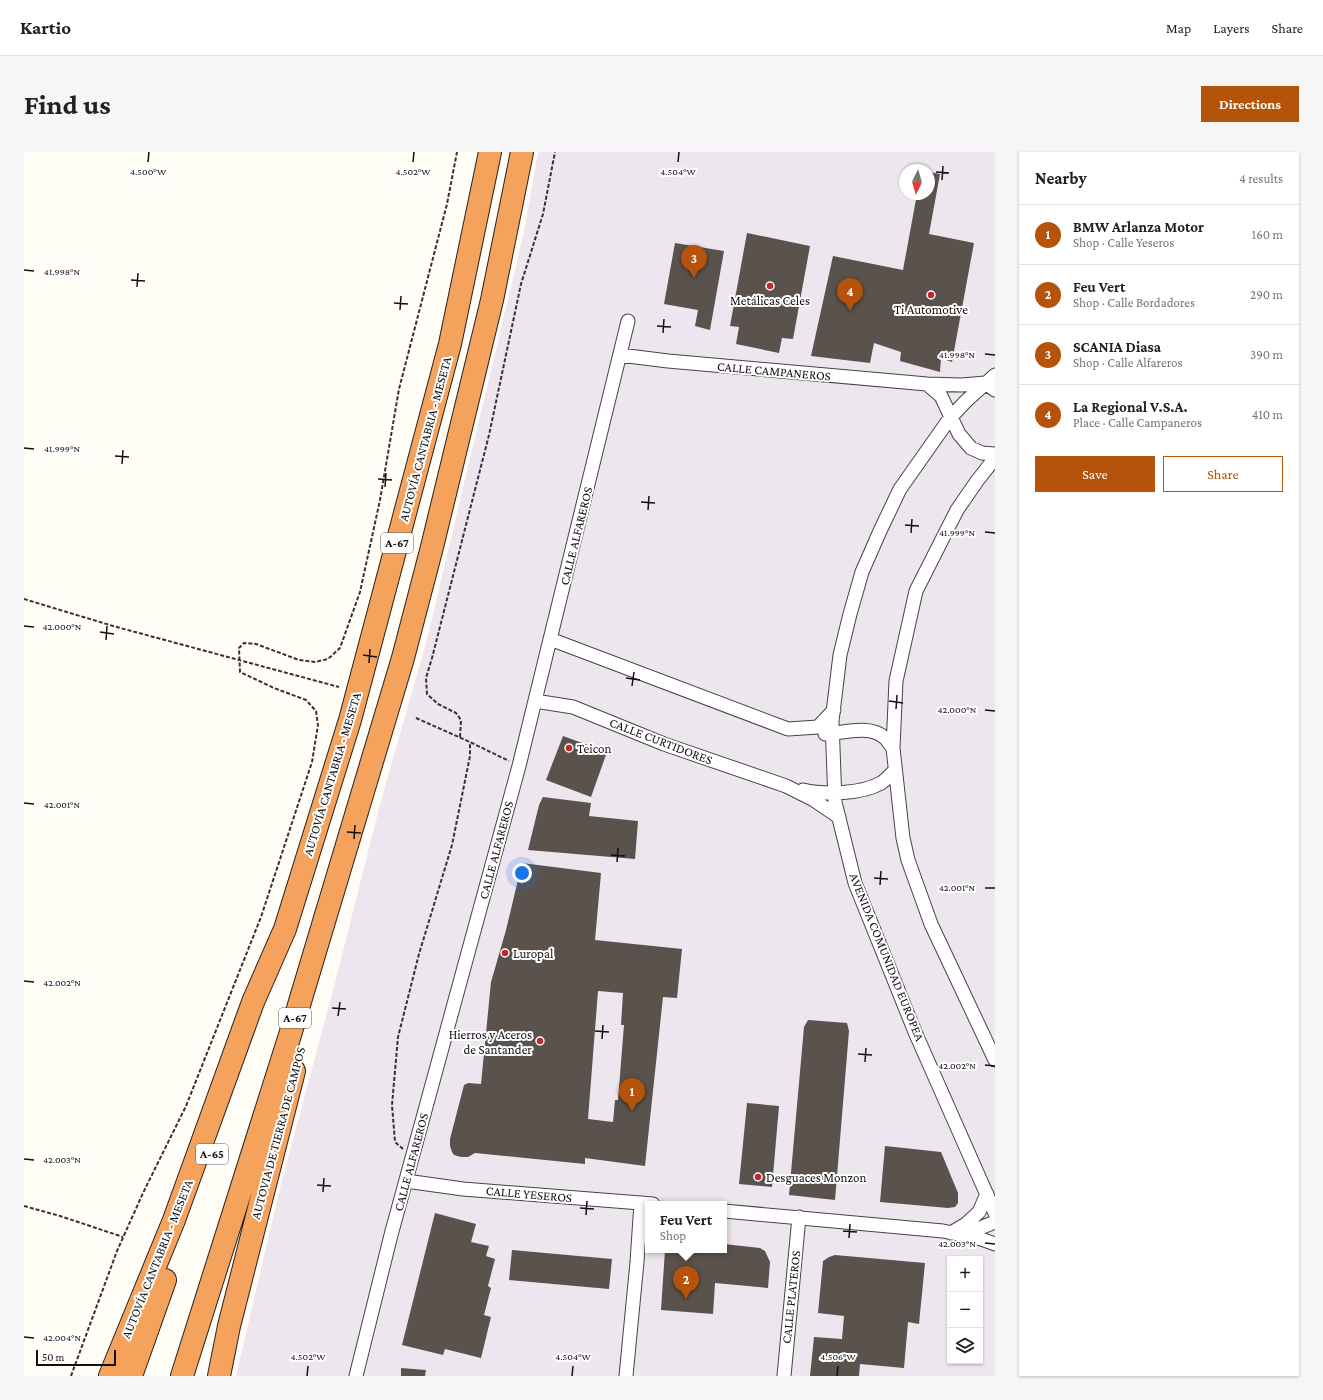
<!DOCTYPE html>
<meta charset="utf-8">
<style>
body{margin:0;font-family:"Crimson Pro",serif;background:#f6f6f6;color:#202124}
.controls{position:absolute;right:12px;bottom:12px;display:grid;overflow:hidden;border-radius:0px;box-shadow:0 1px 3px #0004}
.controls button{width:36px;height:36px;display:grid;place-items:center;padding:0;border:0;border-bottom:1px solid #e0e0e0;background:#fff;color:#202124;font:20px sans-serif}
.compass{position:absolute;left:875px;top:12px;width:36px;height:36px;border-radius:50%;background:#fff;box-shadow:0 1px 3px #0004;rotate:185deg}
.scale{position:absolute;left:12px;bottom:10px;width:80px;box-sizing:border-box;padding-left:4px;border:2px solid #111;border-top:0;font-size:11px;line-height:14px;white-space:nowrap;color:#111;-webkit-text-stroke:3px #fff;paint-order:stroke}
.you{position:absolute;left:498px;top:721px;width:14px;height:14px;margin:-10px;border:3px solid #fff;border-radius:50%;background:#1a73e8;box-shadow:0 0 0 6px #1a73e833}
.badge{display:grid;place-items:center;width:26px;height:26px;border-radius:50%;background:#b45309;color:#fff;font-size:13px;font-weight:700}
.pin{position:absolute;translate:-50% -33px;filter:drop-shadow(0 1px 2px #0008)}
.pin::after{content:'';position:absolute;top:21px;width:14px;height:12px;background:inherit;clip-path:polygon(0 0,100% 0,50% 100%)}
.popup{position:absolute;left:621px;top:1049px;width:82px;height:52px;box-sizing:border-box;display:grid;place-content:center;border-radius:0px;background:#fff;filter:drop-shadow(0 1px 3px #0005);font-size:13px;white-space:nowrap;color:#757577}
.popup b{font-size:15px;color:#202124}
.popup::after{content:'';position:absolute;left:50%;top:100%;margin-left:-8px;border:8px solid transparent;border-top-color:#fff}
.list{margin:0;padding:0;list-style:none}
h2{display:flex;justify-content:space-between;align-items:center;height:52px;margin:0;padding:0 16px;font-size:17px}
h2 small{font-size:13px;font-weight:400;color:#757577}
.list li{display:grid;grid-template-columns:26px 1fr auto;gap:12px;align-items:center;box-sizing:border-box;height:60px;padding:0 16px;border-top:1px solid #e0e0e0}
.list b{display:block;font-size:15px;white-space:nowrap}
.list p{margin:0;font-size:13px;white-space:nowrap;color:#757577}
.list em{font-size:13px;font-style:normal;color:#757577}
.actions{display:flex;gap:8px;padding:12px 16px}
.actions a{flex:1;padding:9px 0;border:1px solid #b45309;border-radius:0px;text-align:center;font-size:14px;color:#b45309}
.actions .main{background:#b45309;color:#fff}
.icon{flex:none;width:22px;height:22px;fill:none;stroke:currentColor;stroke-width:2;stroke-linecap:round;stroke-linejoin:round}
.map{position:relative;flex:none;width:971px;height:1224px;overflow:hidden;border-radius:0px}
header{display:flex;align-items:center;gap:24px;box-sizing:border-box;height:56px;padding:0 20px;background:#fff;border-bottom:1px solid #e0e0e0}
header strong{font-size:19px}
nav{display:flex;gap:22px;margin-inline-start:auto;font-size:14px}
.intro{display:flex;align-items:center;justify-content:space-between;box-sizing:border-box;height:96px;padding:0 24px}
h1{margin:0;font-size:28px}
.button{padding:10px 18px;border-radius:0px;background:#b45309;color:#fff;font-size:14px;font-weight:700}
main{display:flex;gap:24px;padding:0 24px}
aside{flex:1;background:#fff;border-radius:0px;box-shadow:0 1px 3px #0004}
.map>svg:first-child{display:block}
</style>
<header>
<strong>Kartio</strong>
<nav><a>Map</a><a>Layers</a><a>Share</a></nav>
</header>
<div class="intro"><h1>Find us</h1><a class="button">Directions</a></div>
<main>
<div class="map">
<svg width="971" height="1224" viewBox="0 0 971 1224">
<rect width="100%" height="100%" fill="#fffdf5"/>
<!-- industrial -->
<path fill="#eee6ef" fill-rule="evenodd" d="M514,0h457v1224h-759l45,-192 55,-205 44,-175 46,-161 98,-411zM881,18h24v24h-24zM624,1052h76v46h-76zM926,1107h30v102h-30z"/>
<!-- building -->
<path fill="#5a524d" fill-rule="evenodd" d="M905,20l11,2 -11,60 45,9 -22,119 -11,-4 -1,14 -40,-11 1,-9 -27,-9 -4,20 -59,-7 22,-100 70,14 14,-76h12z
M723,81l63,13 -17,93 -11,-1 -3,15 -43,-9 3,-17 -9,-1z
M651,91l49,8 -14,79 -15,-4 3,-16 -34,-6z
M539,584l44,16 -16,45 -45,-17z
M519,645l48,6 -2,13 49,5 -3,38 -107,-9 11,-45z
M498,711l79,10 -6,67 87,9 -5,49 -14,-1 -18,169 -60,-8v6l-110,-11 -7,4h-7l-7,-2 -2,-3 -2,-6v-7l14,-54 4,-2 13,1 10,-102 15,-52zM574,839l25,2 -2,32h3l-6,75h-3l-2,22 -25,-3z
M784,868l39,3 2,8 -14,169 -46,-5 15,-168z
M723,951l32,3 -7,81 -33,-3z
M861,994l56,6 17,41v10l-3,4 -7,1 -68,-6z
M411,1061l41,11 -5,18 18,4 -3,10 9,3 -7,27 3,2 -7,27 7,2 -10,41 -36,-9 -2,6 -41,-10z
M700,1092l36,4 5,3 5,11 -2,26 -53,-5 -2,31 -52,-4 4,-60h59z
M488,1098l100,9 -3,30 -100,-9z
M811,1103l90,8 -6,61 -11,-2 -4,46 -44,-4 -1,12h-49l4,-39 28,2 2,-23 -26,-3 5,-52 6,-4z
M377,1216l25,2 -1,6h-24z"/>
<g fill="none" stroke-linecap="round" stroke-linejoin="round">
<!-- street casing -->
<g stroke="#444" stroke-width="15">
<path id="street" d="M596,203l48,6 259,23 35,1 23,-2 10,7
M971,223l-29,26 -16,17 -50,71 -20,42 -18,41 -12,42 -10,41 -8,66 3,81 20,81 60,149 80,181
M903,232l14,12 18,38 12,14 11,5 13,1
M971,306l-18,23 -20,29 -41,81 -20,90 -3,67 10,90 5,22 23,64 64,136
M526,487l238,90 30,-2 16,-17
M511,549l38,6 91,37 122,42 28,14 25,17
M801,582c18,-1 45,-10 60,4 3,3 5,7 8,10
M779,638c21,5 59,4 78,-7 5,-3 10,-9 14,-13
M382,1029l57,8 190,15
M700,1059l219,20 38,8 14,5
M935,1080l16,-2 20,-8
M927,1081l15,-9 13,-12 8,-18
M332,1224l35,-141 128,-469 109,-445
M602,1224l11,-114 4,-59
M760,1224l15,-159"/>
</g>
<!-- highway casing -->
<g stroke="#222" stroke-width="24">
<path id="highway" d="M86,1224l64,-156 79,-218 32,-73 65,-209 100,-376 40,-192
M107,1224l34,-96
M158,1224l108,-341 113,-377 29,-111 60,-247 30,-148
M195,1224l10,-50 65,-255"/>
</g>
<!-- path -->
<path stroke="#333" stroke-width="2" stroke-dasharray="4 2" stroke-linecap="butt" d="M0,447l89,27 226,61
M392,566l54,24 39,19
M436,585l1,-17 -5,-7 -18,-9 -11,-10 -1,-16 6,-20 57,-223 32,-151 22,-70 12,-62
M379,997l-8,-7 -3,-37 6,-68 21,-83 33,-109 18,-89v-14
M0,1054l36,10 63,21
M47,1224l46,-125 26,-58 43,-87 75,-189 51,-155 6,-37 -2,-14 -10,-11 -32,-12 -34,-16 -1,-24 5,-5 12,1 43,16 16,2 13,-3 12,-11 20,-56 20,-92 19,-111 48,-185 10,-52"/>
<!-- street -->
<use href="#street" stroke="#fff" stroke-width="13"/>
<!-- highway -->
<use href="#highway" stroke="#f5a25d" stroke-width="22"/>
</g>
<!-- ticks -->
<path fill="none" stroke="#111" stroke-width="1.5" d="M124,10l1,-10M389,10l1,-10M654,10l1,-10M912,20l13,1M918,28l1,-14M0,118l10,1M107,128l14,1M113,135l1,-14M370,151l14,1M376,158l1,-14M633,174l14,1M639,181l1,-14M961,202l10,1M0,296l10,1M91,304l14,1M98,312l1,-14M354,327l14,1M361,335l1,-14M617,350l14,1M624,358l1,-14M881,373l14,1M961,380l10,1M887,381l1,-14M0,474l10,1M76,480l14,2M82,488l1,-14M339,503l14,2M345,511l1,-14M602,526l14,2M608,534l2,-14M865,549l14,2M872,557l1,-14M961,558l10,1M0,651l10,1M323,680l14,1M330,687l1,-14M587,703l14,1M593,710l1,-14M850,726l14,1M856,733l1,-14M961,736h10M0,829l10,1M308,856l14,1M314,864l2,-14M571,879l14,1M578,887l1,-14M834,902l14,1M841,910l1,-14M961,913l10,1M0,1007l10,1M293,1033l14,1M299,1040l1,-14M556,1056l14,1M562,1063l1,-14M819,1079l14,1M825,1086l1,-14M961,1091l10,1M0,1185l10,1M283,1224l1,-10M548,1224l1,-10M813,1224l1,-10"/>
<!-- markers -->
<g fill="#c4262e" stroke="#fff" stroke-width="1.5">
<circle cx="746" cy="134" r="4"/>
<circle cx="907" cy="143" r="4"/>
<circle cx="545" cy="596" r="4"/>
<circle cx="481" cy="801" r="4"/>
<circle cx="516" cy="889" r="4"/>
<circle cx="734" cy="1025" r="4"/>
</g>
<g text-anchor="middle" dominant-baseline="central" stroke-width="4" stroke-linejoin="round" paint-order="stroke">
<!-- shield labels -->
<g fill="#fff" stroke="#585858" stroke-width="1">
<rect x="357" y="381" width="32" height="20" rx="3"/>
<rect x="255" y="856" width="32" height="20" rx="3"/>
<rect x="172" y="992" width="32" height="20" rx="3"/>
</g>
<g font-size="12" font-weight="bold" fill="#111">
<text x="373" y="391">A-67</text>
<text x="271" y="866">A-67</text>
<text x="188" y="1002">A-65</text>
</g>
<!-- poi labels -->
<g font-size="13" fill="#111" stroke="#fff" text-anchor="start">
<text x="746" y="148" text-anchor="middle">Metálicas Celes</text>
<text x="907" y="157" text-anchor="middle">Ti Automotive</text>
<text x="553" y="596">Teicon</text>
<text x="489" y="801">Luropal</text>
<text x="508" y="882" text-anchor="end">Hierros y Aceros<tspan x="508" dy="15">de Santander</tspan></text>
<text x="742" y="1025">Desguaces Monzon</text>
</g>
<!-- street labels -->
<g font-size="13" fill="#111" stroke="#fff">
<text transform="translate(750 219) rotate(5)">CALLE CAMPANEROS</text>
<text transform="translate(401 287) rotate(-75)">AUTOVÍA CANTABRIA - MESETA</text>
<text transform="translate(552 384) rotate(-76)">CALLE ALFAREROS</text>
<text transform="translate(637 589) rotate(21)">CALLE CURTIDORES</text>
<text transform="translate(308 622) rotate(-73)">AUTOVÍA CANTABRIA - MESETA</text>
<text transform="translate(472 698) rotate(-75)">CALLE ALFAREROS</text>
<text transform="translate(863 805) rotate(68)">AVENIDA COMUNIDAD EUROPEA</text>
<text transform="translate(254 981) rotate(-75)">AUTOVIA DE TIERRA DE CAMPOS</text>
<text transform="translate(387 1010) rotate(-75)">CALLE ALFAREROS</text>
<text transform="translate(505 1042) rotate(5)">CALLE YESEROS</text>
<text transform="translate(133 1107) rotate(-68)">AUTOVÍA CANTABRIA - MESETA</text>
<text transform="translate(767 1145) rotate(-84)">CALLE PLATEROS</text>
</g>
</g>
<g font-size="10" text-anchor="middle" fill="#111" stroke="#fff" stroke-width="4" stroke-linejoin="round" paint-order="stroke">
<text x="124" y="23">4.500°W</text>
<text x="389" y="23">4.502°W</text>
<text x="654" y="23">4.504°W</text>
<text x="38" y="123">41.998°N</text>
<text x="933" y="206">41.998°N</text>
<text x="38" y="300">41.999°N</text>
<text x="933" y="384">41.999°N</text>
<text x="38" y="478">42.000°N</text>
<text x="933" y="561">42.000°N</text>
<text x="38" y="656">42.001°N</text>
<text x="933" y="739">42.001°N</text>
<text x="38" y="834">42.002°N</text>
<text x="933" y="917">42.002°N</text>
<text x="38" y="1011">42.003°N</text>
<text x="933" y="1095">42.003°N</text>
<text x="38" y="1189">42.004°N</text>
<text x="284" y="1208">4.502°W</text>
<text x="549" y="1208">4.504°W</text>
<text x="814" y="1208">4.506°W</text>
</g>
</svg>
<div class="controls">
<button>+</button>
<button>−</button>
<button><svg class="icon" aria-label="layers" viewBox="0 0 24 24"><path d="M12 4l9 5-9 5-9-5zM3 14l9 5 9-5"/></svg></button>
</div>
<svg class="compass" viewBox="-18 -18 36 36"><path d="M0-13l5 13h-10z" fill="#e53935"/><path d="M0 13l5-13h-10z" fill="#757577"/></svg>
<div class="scale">50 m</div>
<div class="you"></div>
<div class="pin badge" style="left:608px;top:959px">1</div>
<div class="pin badge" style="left:662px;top:1147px">2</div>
<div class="popup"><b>Feu Vert</b>Shop</div>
<div class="pin badge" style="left:670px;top:126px">3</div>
<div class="pin badge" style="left:826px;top:159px">4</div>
</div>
<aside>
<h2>Nearby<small>4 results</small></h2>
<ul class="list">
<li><span class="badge">1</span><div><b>BMW Arlanza Motor</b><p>Shop · Calle Yeseros</p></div><em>160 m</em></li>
<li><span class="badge">2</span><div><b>Feu Vert</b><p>Shop · Calle Bordadores</p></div><em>290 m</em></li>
<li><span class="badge">3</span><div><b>SCANIA Diasa</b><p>Shop · Calle Alfareros</p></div><em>390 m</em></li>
<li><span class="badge">4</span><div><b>La Regional V.S.A.</b><p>Place · Calle Campaneros</p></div><em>410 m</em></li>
</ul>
<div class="actions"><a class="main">Save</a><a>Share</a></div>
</aside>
</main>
